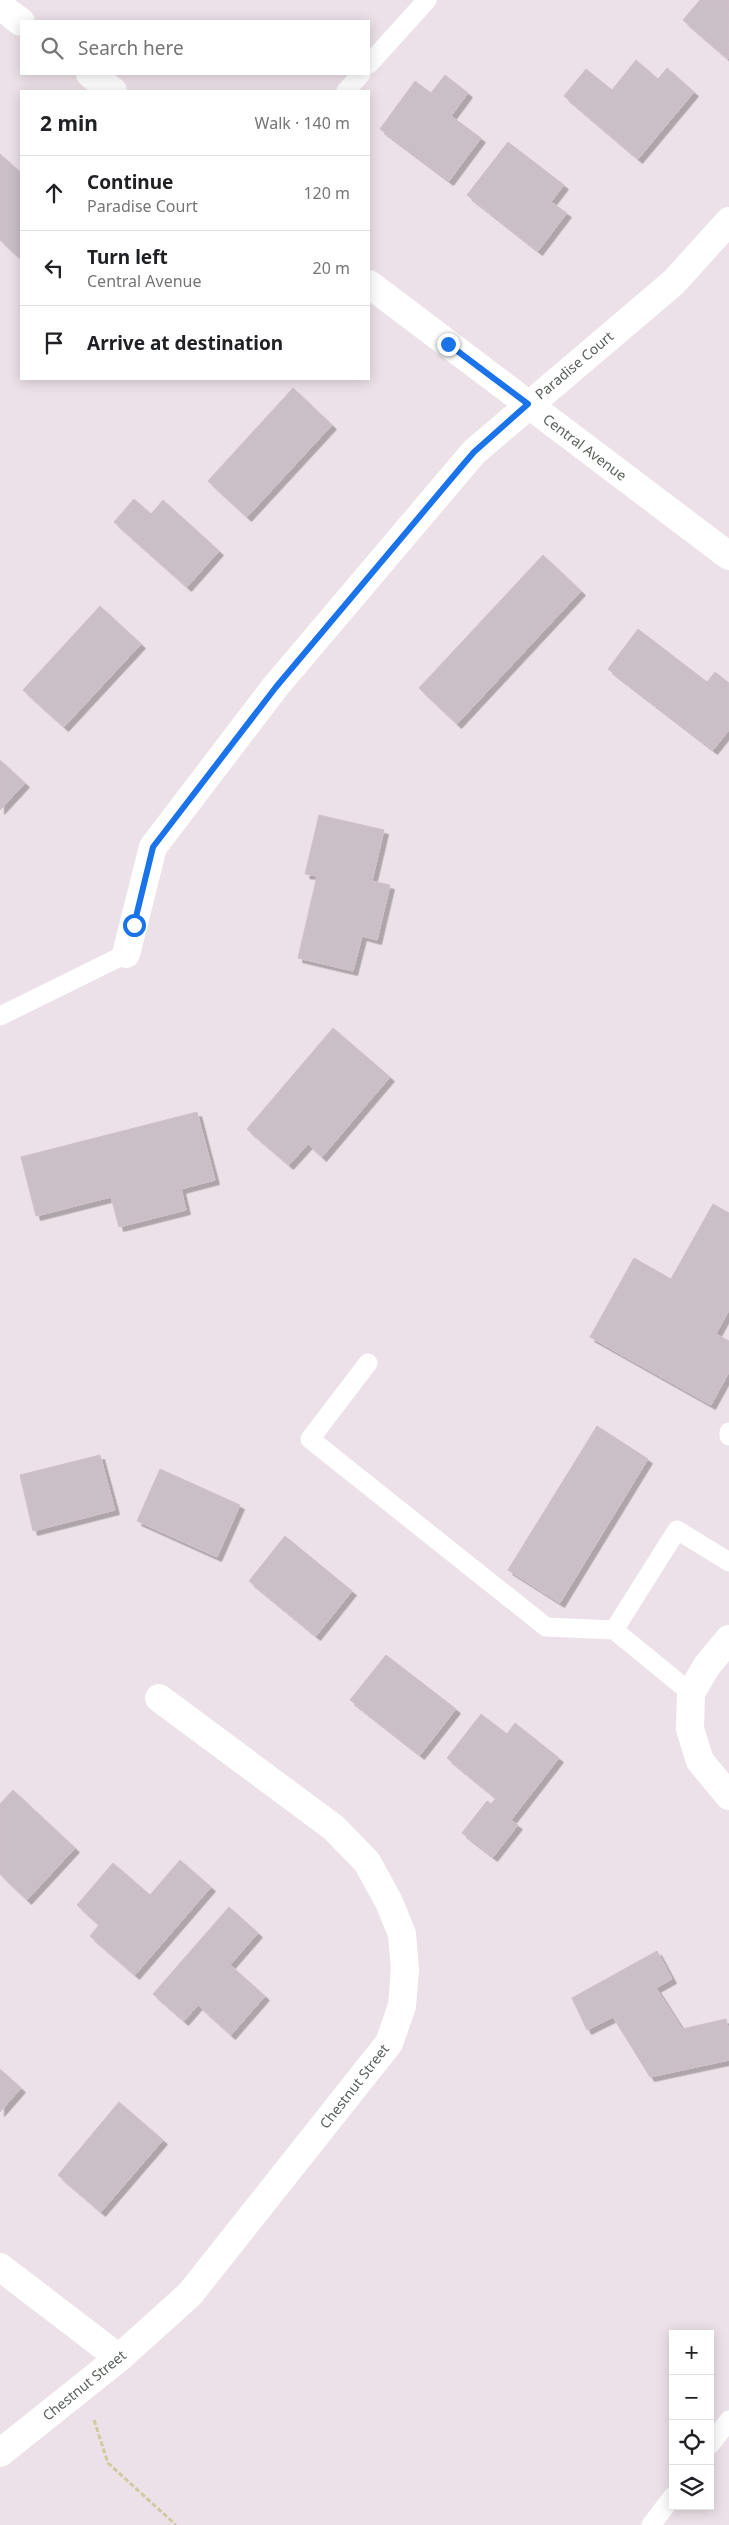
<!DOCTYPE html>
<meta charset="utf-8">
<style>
body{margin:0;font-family:"Noto Sans",sans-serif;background:#f6f6f6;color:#202124}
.controls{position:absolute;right:15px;bottom:15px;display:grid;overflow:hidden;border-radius:0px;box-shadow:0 2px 12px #0003}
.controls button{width:45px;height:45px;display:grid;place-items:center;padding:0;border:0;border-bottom:1px solid #e0e0e0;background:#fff;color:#202124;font:25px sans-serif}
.stop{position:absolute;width:15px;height:15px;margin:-11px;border:4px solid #1a73e8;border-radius:50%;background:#fff}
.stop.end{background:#1a73e8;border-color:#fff;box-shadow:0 1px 5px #0008}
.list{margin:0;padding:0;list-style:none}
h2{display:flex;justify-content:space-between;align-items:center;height:65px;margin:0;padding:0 20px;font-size:21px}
h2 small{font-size:16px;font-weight:400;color:#757577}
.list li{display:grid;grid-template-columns:32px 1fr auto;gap:15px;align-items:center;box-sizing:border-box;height:75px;padding:0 20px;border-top:1px solid #e0e0e0}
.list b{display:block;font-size:19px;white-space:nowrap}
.list p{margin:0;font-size:16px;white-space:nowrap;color:#757577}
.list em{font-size:16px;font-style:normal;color:#757577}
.icon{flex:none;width:28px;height:28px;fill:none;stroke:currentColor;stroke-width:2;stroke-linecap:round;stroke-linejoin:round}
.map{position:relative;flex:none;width:729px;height:2525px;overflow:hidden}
.search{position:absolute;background:#fff;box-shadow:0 2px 12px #0003;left:20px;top:20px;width:350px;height:55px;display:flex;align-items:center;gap:12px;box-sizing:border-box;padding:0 18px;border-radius:0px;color:#757577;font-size:19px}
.panel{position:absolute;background:#fff;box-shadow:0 2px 12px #0003;left:20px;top:90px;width:350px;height:290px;border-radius:0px}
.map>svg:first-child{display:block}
</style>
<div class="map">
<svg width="729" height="2525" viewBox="0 0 729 2525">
<defs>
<filter id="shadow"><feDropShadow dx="4.5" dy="4.5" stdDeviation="0" flood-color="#0004"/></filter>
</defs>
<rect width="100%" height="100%" fill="#ece1e8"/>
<!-- building -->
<path fill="#cabfc6" stroke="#d0c0cb" filter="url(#shadow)" d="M700,0h29l-1,59 -45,-39z
M636,60l22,19 9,-11 27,24 -56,67 -74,-63 22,-27 26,21z
M445,75l23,18 -17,23 30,22 -32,43 -69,-52 35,-48 16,12z
M508,142l56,43 -13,17 16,11 -29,38 -71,-56z
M0,154l21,19v86l-21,-19z
M293,388l39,37 -85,92 -39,-36z
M134,499l17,15 12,-14 56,51 -32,36 -73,-65z
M543,555l38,36 -124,133 -38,-36z
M100,606l41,38 -77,83 -41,-37z
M638,629l69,53 8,-10 14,11v47l-16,20 -105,-81z
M0,760l25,23 -25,27z
M319,815l65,15 -12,51 18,4 -13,55 -15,-4 -9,35 -55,-13 19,-82 -12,-2z
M333,1028l57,49 -68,80 -14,-13 -19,21 -42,-36z
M197,1112l18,68 -34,9 5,21 -67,17 -8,-30 -75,19 -15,-59z
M713,1204l16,9v97l-13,24 13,7v31l-18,33 -121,-68 44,-79 37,21z
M597,1426l51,33 -88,144 -52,-33z
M100,1455l15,55 -82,21 -13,-56z
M160,1469l80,36 -23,52 -80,-36z
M285,1536l67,55 -36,45 -67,-55z
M386,1655l70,54 -36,46 -70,-55z
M481,1714l26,20 8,-11 44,35 -48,62 7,5 -25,32 -31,-24 25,-32 4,3 5,-6 -49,-40z
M13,1790l62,58 -48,52 -27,-26v-70z
M180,1860l31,27 -76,88 -45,-39 9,-11 -22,-20 36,-42 37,32z
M229,1907l29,26 -28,32 35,31 -34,39 -33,-30 -14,16 -31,-27z
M657,1951l15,28 -16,9 26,41 44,-10 3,12v29l-79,17 -37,-60 -26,13 -15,-32z
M0,2069l21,19 -21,24z
M119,2102l44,38 -62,72 -43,-37z"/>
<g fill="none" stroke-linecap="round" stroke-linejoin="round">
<!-- path -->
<path stroke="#cfca9f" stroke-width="3" stroke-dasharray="5 2.5" stroke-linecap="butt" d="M94,2420l14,43 68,62"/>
<!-- lane -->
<path stroke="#fff" stroke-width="19" d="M369,64l58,-64
M346,91l15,-17
M0,1016l126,-62
M368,1363l-58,76 236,188 68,3
M729,1432v4
M691,1693l-77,-63 63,-100 52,32
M710,2445l19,-25
M651,2525l22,-29"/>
<!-- street -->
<path stroke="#fff" stroke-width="28" d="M126,954l27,-107 122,-160 199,-235 200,-170 55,-61
M729,1639l-23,28 -15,26 -1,36 10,32 29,35
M0,2267l119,91
M0,2453l119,-95 71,-64 199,-251 13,-37 3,-37 -3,-35 -13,-32 -22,-40 -33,-34 -175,-130"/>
<!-- secondary -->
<path stroke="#fff" stroke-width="28" d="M0,6l21,16
M90,74l23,17
M369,284l360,272"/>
</g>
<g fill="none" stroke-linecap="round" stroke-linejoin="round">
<!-- route -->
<path stroke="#1a73e8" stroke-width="6" d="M134,925l19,-78 123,-160 186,-221 12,-14 54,-48 -80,-60"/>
</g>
<g text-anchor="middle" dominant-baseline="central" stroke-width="5" stroke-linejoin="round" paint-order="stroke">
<!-- street labels -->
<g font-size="14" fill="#5a615b" stroke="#fff">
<text transform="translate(574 365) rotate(-40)">Paradise Court</text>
<text transform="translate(585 447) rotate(37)">Central Avenue</text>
<text transform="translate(354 2086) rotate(-52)">Chestnut Street</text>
<text transform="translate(84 2385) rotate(-39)">Chestnut Street</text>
</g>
</g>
</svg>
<div class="controls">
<button>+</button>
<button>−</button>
<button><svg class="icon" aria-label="locate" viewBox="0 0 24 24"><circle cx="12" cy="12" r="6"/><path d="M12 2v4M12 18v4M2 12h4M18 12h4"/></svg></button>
<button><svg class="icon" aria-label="layers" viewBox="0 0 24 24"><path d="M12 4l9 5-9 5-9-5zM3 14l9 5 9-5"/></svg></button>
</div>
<div class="stop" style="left:134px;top:925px"></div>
<div class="stop end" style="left:448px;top:344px"></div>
<div class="search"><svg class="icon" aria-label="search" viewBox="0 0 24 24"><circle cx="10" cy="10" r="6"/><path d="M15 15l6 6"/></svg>Search here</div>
<section class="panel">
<h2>2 min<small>Walk · 140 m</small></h2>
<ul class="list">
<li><svg class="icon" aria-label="ahead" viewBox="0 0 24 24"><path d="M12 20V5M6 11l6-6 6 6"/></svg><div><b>Continue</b><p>Paradise Court</p></div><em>120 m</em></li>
<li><svg class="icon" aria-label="left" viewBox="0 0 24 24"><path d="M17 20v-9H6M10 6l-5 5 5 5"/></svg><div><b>Turn left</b><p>Central Avenue</p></div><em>20 m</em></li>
<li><svg class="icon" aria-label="arrive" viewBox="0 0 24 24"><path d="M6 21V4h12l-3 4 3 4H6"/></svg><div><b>Arrive at destination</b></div></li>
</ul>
</section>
</div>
